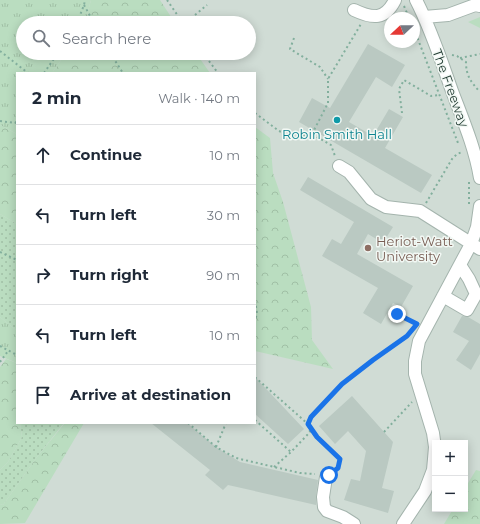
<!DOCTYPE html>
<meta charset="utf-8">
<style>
body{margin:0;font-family:Montserrat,sans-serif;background:#f2f2f3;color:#1f2937}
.controls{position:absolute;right:12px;bottom:12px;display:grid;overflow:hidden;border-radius:0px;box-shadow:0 2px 10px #0003}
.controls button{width:36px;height:36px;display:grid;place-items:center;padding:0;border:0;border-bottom:1px solid #e0e1e3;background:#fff;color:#1f2937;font:20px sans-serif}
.compass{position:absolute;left:384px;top:12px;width:36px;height:36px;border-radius:50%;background:#fff;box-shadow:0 2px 10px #0003;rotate:248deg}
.stop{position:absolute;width:12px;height:12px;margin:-9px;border:3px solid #1a73e8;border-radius:50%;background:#fff}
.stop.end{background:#1a73e8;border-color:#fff;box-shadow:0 1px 4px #0008}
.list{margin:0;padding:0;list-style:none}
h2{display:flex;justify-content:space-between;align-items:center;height:52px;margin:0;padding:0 16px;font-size:17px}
h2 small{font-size:13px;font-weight:400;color:#747a83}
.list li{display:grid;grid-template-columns:26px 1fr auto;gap:12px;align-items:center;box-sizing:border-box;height:60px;padding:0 16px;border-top:1px solid #e0e1e3}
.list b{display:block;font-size:15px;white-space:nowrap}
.list em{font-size:13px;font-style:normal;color:#747a83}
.icon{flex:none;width:22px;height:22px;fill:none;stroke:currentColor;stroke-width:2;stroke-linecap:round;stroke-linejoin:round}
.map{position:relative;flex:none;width:480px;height:524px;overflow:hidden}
.search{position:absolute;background:#fff;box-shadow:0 2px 10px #0003;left:16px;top:16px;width:240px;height:44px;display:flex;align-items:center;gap:10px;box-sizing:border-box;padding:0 14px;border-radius:22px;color:#747a83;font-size:15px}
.panel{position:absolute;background:#fff;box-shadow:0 2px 10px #0003;left:16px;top:72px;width:240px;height:352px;border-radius:0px}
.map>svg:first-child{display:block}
</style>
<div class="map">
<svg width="480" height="524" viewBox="0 0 480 524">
<defs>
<pattern id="grass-dots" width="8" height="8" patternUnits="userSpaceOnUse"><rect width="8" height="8" fill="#baddc0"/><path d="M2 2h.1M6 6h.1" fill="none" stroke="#a0bfa5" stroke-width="1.8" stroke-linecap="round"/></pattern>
<pattern id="forest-crowns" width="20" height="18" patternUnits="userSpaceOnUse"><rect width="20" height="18" fill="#baddc0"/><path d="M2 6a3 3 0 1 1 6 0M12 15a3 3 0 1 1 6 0" fill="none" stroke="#a0bfa5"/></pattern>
<pattern id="park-tufts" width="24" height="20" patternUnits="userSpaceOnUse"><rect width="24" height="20" fill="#baddc0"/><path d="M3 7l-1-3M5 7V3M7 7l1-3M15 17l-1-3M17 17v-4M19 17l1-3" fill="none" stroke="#a0bfa5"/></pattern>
</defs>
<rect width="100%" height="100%" fill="#e1ece6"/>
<!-- built -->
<path fill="#d0dcd5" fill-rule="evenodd" d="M0,0h480v524h-480zM390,18h24v24h-24zM23,23h226v30h-226zM17,73h238v350h-238zM435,443h30v66h-30z"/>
<!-- grass -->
<path fill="url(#grass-dots)" d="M0,214l17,10v107l-17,-14z
M20,423h44l-27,34 -34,48 -3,-1v-34l8,-8 14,-25z"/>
<!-- forest -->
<path fill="url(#forest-crowns)" d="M91,0h69l15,23h-90z
M480,17v11l-12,-6z
M66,53h130l14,20h-158z
M0,125l17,9v90l-17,-10z
M255,127l15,11 3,35 10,29 28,105 1,33 21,29 -78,-18z
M6,359l11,4v60h3l2,14 -14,25 -8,8v-103z
M84,423l-59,100 -25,1v-20l3,1 34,-48 27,-33z
M476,470l4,1v53h-36l9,-15h12v-21z"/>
<!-- park -->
<path fill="url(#park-tufts)" d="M0,0h91l-6,23h-62v30h43l-14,20h-35v61l-17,-9z
M0,317l17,14v32l-17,-7z"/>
<!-- building -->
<path fill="#bac9c2" d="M368,44l37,21 -13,22 -16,-10 -27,45 24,14 16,-27 14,8 -18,31 47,27 -11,18 -122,-71 13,-24 18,10z
M308,177l85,50 -10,16 -15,-9 -11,20 56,32 -12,21 -8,-4 -12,21 -18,-11 15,-25 -56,-32 10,-17 9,5 13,-22 -54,-32z
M462,316l6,1 12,7v30l-9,16 -15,-10 13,-19 -16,-9z
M255,377l49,52 -16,15 -33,-30z
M352,396l41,46 -11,46 12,3 -6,22 -44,-13 7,-21 9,2 6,-30 -18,-20 -13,13 -16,-18z
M151,423h36l29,24 24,15 78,18 -2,16v9l-88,-20 -5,5 -18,-15 5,-5z"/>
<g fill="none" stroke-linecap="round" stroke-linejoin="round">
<!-- minor casing -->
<g stroke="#a4b4ad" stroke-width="14">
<path id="minor" d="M416,0c15,29 25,60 36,91 11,29 23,57 28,87
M354,10c19,9 31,10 41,-10
M424,17l24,-2 27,-10 5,1
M339,166l10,6 22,27 15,8 34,4 60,38
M443,296l24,14 9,-16 -7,-15 -9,-14
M329,475l-3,2 -3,20 1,10 3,4 16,6 11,7
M403,524l22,-33 8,-21 1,-11 1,-12 -2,-14 -18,-59v-13l4,-20 52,-97 6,-17 3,-21"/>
</g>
<!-- path -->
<path stroke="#82af9d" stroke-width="2" stroke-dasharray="2 3" stroke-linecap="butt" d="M167,0l16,23
M84,5l10,18
M404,6l5,12
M77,23l7,-18 1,-5
M189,23l6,-8 12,-10
M414,29l44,114
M294,38l-4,11 30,18 8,12
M0,51l28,22
M110,53l13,20
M203,53l15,20
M452,55l5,1 9,6c0,14 5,20 14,30
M460,58l20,-4
M44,73l14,-20
M255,113l24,18 16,6 17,-3 19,11 4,11
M402,113l-3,-24 5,-9 27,16 8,-1
M0,121l15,2 2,-2
M312,134l16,-31v-24l33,-55
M426,203l26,-44 5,-5 5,-2
M469,204v-22
M0,252l17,8
M255,301l2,12 -2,8
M397,314l19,9
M0,346l17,9
M0,362l8,-11
M255,379l1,-1 52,46 9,13 23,22 -2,10
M255,420l36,32
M188,423l28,24 20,11 64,15 15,1
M384,432l28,-30
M216,447l10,-24
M274,467l17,-15 19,-20 -2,-8 3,-7 31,-33 31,-24 34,-24 3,-3"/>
<!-- minor -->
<use href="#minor" stroke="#fff" stroke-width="12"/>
</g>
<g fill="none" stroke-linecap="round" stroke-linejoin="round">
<!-- route -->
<path stroke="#1a73e8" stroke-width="5" d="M329,475l9,-7 2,-9 -23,-22 -9,-13 3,-7 31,-33 31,-24 34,-24 10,-12 -20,-10"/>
</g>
<!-- markers -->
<circle fill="#0f9aa8" stroke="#f2f8f4" stroke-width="1.5" cx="337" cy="120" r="4"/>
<circle fill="#8d6e63" stroke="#f2f8f4" stroke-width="1.5" cx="368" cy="248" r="4"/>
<g text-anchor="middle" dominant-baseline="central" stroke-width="3" stroke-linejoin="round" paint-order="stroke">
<!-- street labels -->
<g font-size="13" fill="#223c33" stroke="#f2f8f4">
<text transform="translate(451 88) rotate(70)">The Freeway</text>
</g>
<!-- culture labels -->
<g font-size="13" fill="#0d838f" stroke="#f2f8f4">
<text x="337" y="134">Robin Smith Hall</text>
</g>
<!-- education labels -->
<g font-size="13" fill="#785e54" stroke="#f2f8f4" text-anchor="start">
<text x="376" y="241">Heriot-Watt<tspan x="376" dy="15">University</tspan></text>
</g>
</g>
</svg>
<div class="controls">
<button>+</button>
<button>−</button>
</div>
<svg class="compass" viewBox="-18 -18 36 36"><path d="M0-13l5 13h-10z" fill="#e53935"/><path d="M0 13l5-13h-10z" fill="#747a83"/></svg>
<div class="stop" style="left:329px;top:475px"></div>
<div class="stop end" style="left:397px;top:314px"></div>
<div class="search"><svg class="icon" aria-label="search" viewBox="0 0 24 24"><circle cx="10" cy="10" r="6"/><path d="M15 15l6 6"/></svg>Search here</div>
<section class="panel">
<h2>2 min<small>Walk · 140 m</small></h2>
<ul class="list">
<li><svg class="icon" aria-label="ahead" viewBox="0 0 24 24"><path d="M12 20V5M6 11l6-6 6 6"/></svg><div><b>Continue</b></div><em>10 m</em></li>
<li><svg class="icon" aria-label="left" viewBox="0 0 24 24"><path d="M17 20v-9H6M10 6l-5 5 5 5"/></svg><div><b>Turn left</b></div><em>30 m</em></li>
<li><svg class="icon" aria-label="right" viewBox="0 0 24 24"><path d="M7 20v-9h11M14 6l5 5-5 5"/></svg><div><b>Turn right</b></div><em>90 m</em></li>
<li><svg class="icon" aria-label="left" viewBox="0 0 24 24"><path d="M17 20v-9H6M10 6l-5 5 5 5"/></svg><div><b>Turn left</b></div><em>10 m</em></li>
<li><svg class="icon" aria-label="arrive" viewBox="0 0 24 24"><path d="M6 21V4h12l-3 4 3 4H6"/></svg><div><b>Arrive at destination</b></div></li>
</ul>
</section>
</div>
